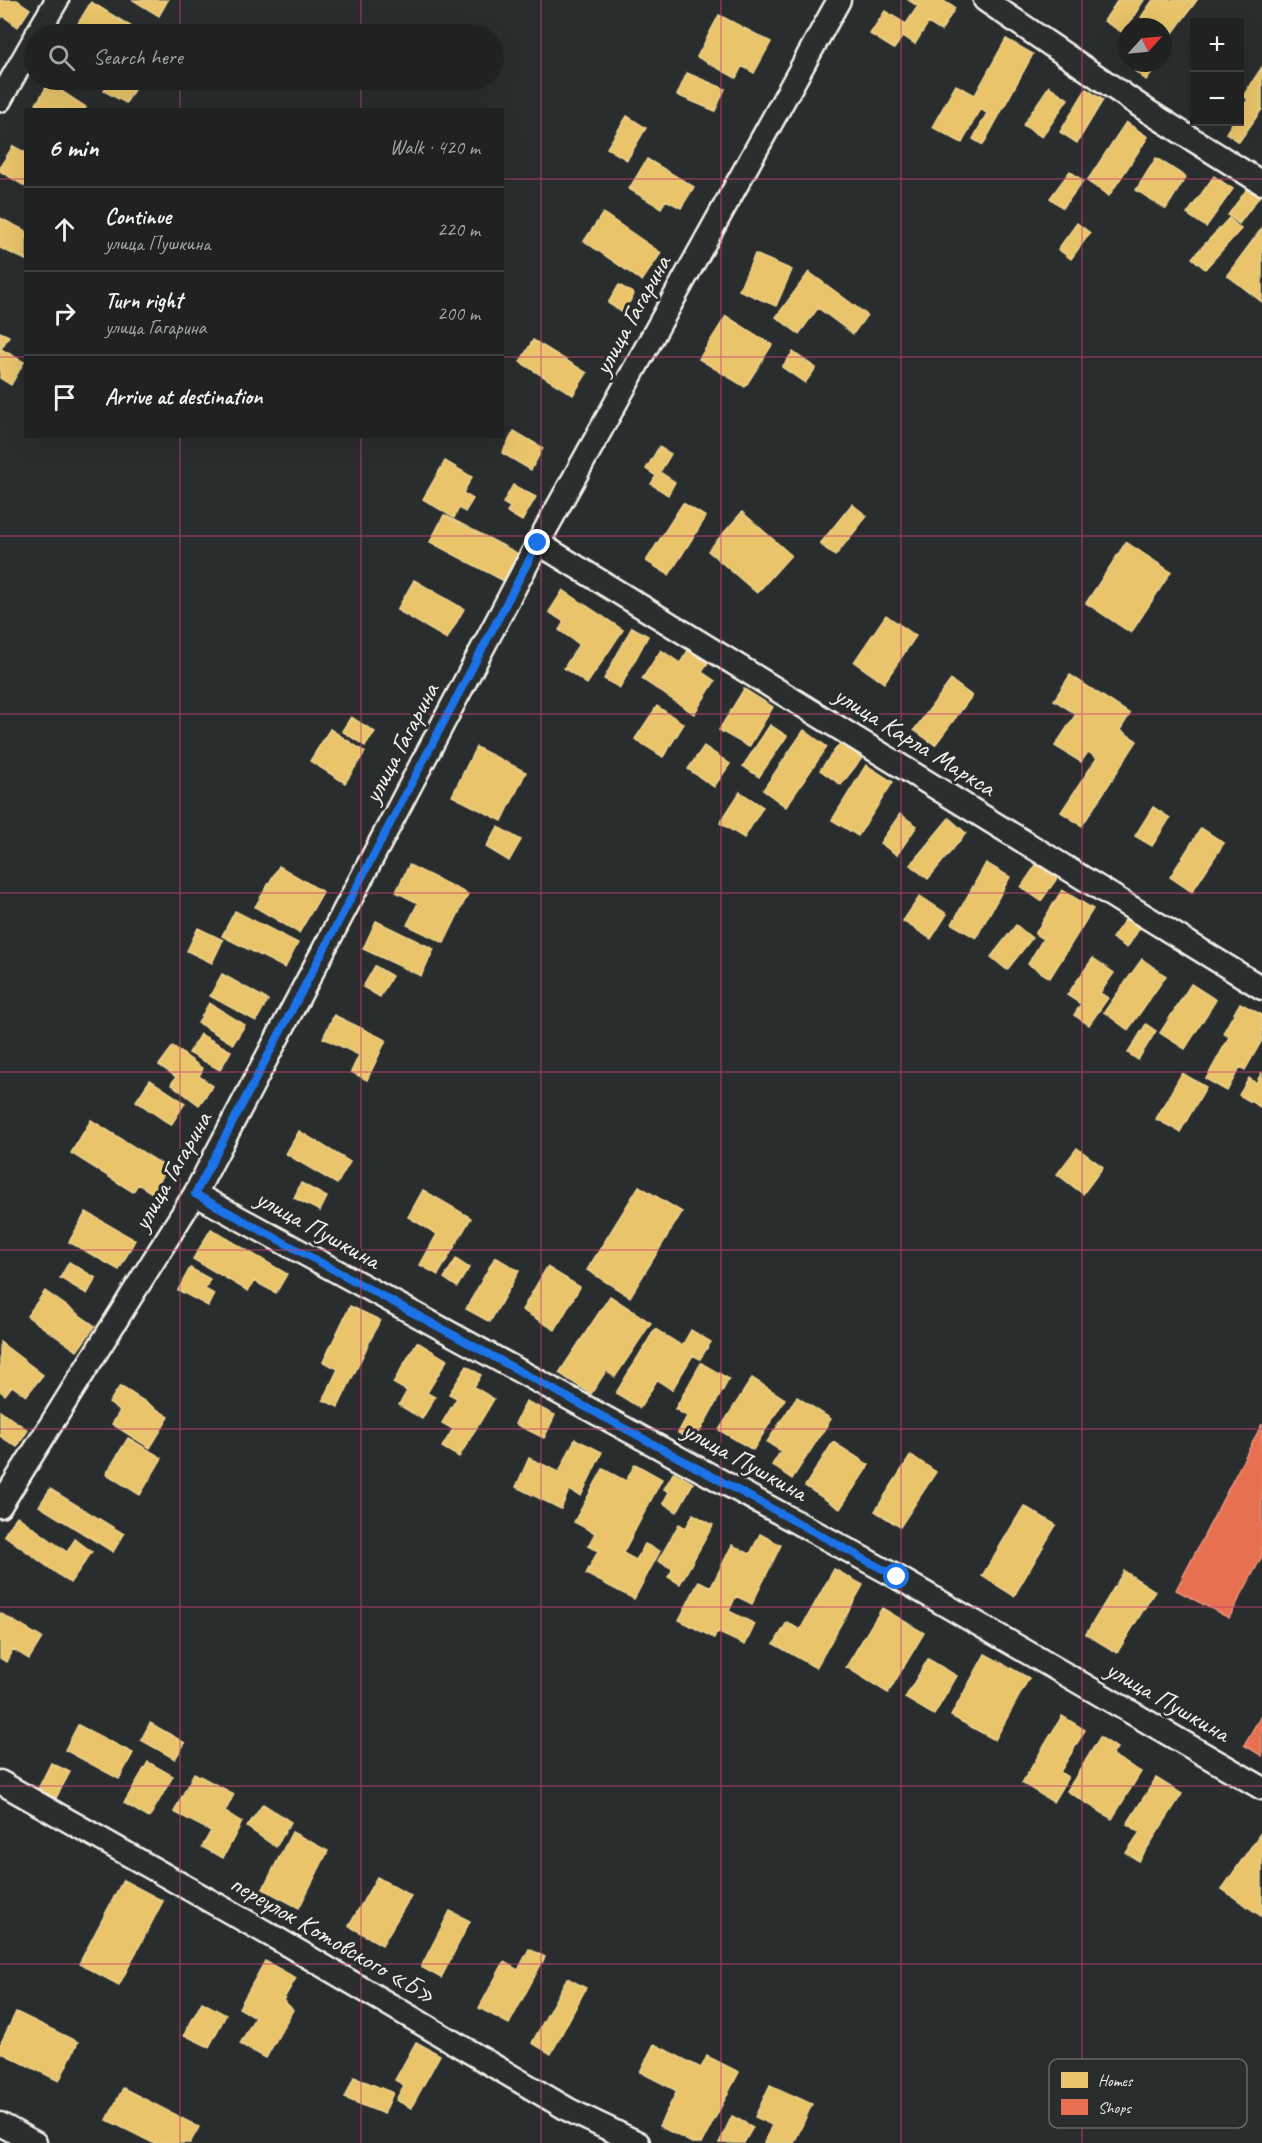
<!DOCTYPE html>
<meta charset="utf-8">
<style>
body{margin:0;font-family:Caveat,sans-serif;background:#282a2a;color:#f1f3f6}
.controls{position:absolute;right:18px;top:18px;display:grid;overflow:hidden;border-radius:0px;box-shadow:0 6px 24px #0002}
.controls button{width:54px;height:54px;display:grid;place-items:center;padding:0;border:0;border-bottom:2px solid #3d3f40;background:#202222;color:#f1f3f6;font:30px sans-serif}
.compass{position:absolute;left:1118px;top:18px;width:54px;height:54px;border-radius:50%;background:#202222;box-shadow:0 6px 24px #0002;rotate:63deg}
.stop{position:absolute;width:18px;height:18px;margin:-14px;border:4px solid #1a73e8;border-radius:50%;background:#fff}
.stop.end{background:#1a73e8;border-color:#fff;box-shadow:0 2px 6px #0008}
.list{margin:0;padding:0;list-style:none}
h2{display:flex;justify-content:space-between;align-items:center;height:78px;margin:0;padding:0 24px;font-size:26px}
h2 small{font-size:20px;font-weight:400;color:#a2a4a5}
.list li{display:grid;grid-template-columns:39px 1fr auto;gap:18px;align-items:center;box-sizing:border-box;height:84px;padding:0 24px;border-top:2px solid #3d3f40}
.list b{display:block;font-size:22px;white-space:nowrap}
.list p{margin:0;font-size:20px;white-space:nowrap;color:#a2a4a5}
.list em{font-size:20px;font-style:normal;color:#a2a4a5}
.icon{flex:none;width:33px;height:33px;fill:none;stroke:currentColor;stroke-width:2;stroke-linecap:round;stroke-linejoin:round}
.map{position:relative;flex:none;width:1262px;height:2143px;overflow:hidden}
.search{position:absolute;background:#202222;box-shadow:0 6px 24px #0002;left:24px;top:24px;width:480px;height:66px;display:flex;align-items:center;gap:15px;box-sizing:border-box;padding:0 21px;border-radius:33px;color:#a2a4a5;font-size:22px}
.panel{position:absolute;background:#202222;box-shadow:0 6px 24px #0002;left:24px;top:108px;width:480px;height:330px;border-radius:0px}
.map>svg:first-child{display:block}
</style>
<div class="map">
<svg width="1262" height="2143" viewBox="0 0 1262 2143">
<rect width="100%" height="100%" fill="#2a2d2e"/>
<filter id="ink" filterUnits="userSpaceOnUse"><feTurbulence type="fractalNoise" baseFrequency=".0167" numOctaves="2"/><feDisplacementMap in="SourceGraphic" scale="12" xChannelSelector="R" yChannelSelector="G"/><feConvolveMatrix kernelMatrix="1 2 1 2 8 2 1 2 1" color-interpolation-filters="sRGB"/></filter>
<g filter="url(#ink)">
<!-- homes -->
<path fill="#e9c46a" stroke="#ecd290" stroke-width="1.5" d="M0,0h17l13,9 -12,18 -15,-11 -3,4z
M133,0h35l-9,16z
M908,0h34l13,8 -14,23 -13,-8 -13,21 -12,-8 -9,13 -24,-15 15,-23 21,13 12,-18z
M1118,0h26l-21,33 -19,-12z
M1153,0h44l-27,37 -7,-4v-6h-8l-14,-10z
M91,2l49,30 -2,2h-56l-8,-4z
M719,15l52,27 -17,31 -12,-7 -6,12 -39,-21z
M1006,39l27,15 -50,91 -10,-6 14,-26 -7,-4 -18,34 -30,-16 24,-42 19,10z
M1140,63h19l-13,17 -11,-9z
M1262,67v42l-23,33 -13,-9 7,-11h7v-10l8,-13 -5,-3z
M687,73l38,16 -10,22 -38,-16z
M111,80h29l-14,23 -22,-12z
M49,83l37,24 -1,3h-41l-8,-6z
M1049,86l19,13 -26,38 -19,-12z
M1086,89l17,11 -26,43 -17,-11z
M627,116l19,12 -19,32 -20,-12z
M1126,122l22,15 -39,59 -22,-15z
M13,146l13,7v34l-26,-16v-4z
M1156,158l30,19 -20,32 -30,-19z
M647,159l47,28 -13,21 -15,-8 -5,8 -32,-19z
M1070,171l13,10 -20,27 -13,-10z
M1214,176l19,13 -27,38 -19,-13z
M1247,189l12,8 -20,27 -11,-9z
M603,213l58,40 -19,28 -58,-40z
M0,218l26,13v29l-26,-12z
M1229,218l12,11 -36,40 -13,-11z
M1077,223l13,10 -19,26 -13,-10z
M1262,228v74l-35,-27z
M755,254l37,16 -16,36 -37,-16z
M809,272l58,43 -14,19 -35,-26 -19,26 -23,-17z
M619,285l15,9 -11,19 -15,-10z
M726,316l46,29 -27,42 -46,-28z
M0,332l9,4 -8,13 23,13 -13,23 -11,-7z
M533,340l54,33 -14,22 -53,-33z
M793,352l23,16 -11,15 -23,-16z
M514,431l29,17 -12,22 -29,-17z
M659,447l12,7 -11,18 15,10 -7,13 -17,-11 5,-8 -10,-7z
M445,461l27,16 -9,16 10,6 -8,13 -6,-4 -5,10 -31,-19z
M513,485l23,12 -14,24 -15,-9 3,-5 -7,-4z
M683,503l23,14 -37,58 -23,-14z
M852,504l15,12 -32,40 -15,-12z
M742,512l49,43 -34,38 -49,-42z
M444,515l75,39 -15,27 -74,-39z
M1126,542l45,30 -40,61 -45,-30z
M414,580l50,29 -17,30 -50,-29z
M563,590l60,40 -36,54 -23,-16 15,-24 -20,-14 5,-8 -15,-10z
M886,615l30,21 -32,47 -30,-21z
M632,627l16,9 -28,52 -16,-9z
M691,646l20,13 -9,13 13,9 -21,33 -52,-35 19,-29 19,13z
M1070,675l60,39 -10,16 17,11 -55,85 -21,-14 36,-54 -9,-6 -7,10 -26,-16 21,-32 -22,-14z
M951,680l21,16 -37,49 -21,-15z
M744,689l29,18 -24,40 -30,-17z
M657,706l27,18 -21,33 -28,-18z
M351,717l24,15 -10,14 -23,-15z
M770,725l17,11 -28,41 -16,-11z
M330,729l35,23 -20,31 -35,-22z
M804,730l23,17 -41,60 -23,-17z
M841,742l21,16 -21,27 -21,-15z
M704,746l26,18 -16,23 -26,-18z
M476,747l50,25 -24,49 -50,-25z
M866,765l27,17 -35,54 -26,-16z
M740,792l23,15 -19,31 -24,-15z
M1153,807l17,11 -18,28 -17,-10z
M900,814l17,12 -20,29 -17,-12z
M949,818l17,15 -38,46 -18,-14z
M498,827l23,13 -12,21 -23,-14z
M1201,828l23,15 -32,49 -22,-15z
M1038,862l20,15 -17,24 -20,-14z
M986,863l24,14 -34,61 -24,-14z
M409,865l59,29 -24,49 -37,-18 11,-22 -22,-11z
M279,866l44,26 -24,41 -44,-26z
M1062,890l31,19 -43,69 -22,-14 15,-25 -8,-5z
M920,896l27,18 -16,25 -28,-18z
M235,911l63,32 -13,25 -63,-32z
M1127,917l14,9 -14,22 -15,-10z
M376,921l58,28 -13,27 -58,-27z
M1016,925l16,13 -25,32 -16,-13z
M198,928l25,12 -11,23 -25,-12z
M1093,958l21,15 -14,20 8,5 -19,27 -15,-10 7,-11 -14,-9z
M1142,959l24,17 -38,54 -24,-18z
M375,966l17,10 -12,21 -17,-10z
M222,974l46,26 -12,21 -46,-25z
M1191,984l25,16 -31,49 -25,-16z
M209,1003l36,22 -12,19 -35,-21z
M1240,1003l22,12v25l-17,30 -5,-3 -13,24 -21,-12 23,-42 -6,-4z
M334,1015l52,25 -19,40 -16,-8 8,-17 -36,-17z
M1146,1024l10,7 -18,29 -10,-7z
M200,1034l31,17 -11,19 -31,-17z
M173,1046l30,23 -4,7 14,10 -14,19 -28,-21 5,-7 -17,-12z
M1262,1072v36l-23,-13 10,-17 7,5z
M1182,1073l24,14 -26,45 -24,-13z
M150,1080l35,23 -14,22 -35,-24z
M91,1120l77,48 -16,25 -14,-9 -5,8 -62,-39z
M299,1131l51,31 -13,22 -51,-30z
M1077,1148l26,19 -20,27 -26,-20z
M301,1183l26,14 -7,14 -26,-13z
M639,1186l43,26 -52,85 -43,-27z
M423,1190l48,28 -33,57 -18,-10 17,-31 -29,-17z
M86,1212l49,28 -16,30 -50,-28z
M211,1229l76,45 -11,19 -22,-12 -6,10 -55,-32z
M495,1257l24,14 -29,51 -24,-13z
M456,1259l13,9 -12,19 -13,-9z
M69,1262l27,16 -9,16 -27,-16z
M547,1267l33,20 -25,43 -33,-20z
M190,1268l20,11 -5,10 9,5 -6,12 -30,-16z
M45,1291l50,35 -18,25 -50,-35z
M610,1296l41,27 -36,54 -9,-6 -15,23 -32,-21z
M350,1306l30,14 -42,87 -15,-7 15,-31 -15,-7z
M655,1329l27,17 9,-16 20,12 -11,17 -7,-4 -21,35 -15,-10 -17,28 -24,-15z
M0,1342l43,33 -17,21 -14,-10 -7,9 -5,-4z
M417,1342l30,18 -20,33 8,4 -13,22 -23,-14 8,-14 -14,-8z
M701,1363l28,16 -35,63 -16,-9 9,-17 -12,-7z
M467,1366l14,9 -7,12 20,12 -35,58 -17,-10 11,-18 -11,-6 15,-25 -8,-4z
M752,1378l33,21 -32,51 -34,-20z
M120,1386l49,31 -19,31 -38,-24 8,-13 -11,-8z
M797,1397l34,22 -39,60 -20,-14 9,-14 -14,-9z
M526,1401l29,14 -11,23 -29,-14z
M0,1411l28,19 -11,17 -17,-11z
M128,1438l34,20 -22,37 -34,-21z
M575,1439l27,13 -21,44 -12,-6 -8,19 -45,-22 13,-29 30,14z
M833,1442l36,23 -29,44 -35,-23z
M911,1455l25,17 -36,55 -25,-16z
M635,1464l27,15 -39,74 13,7 9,-16 15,7 -26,48 -48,-25 12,-23 -10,-5 7,-13 -21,-11 29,-53 23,12z
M674,1472l19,11 -16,29 -14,-9 6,-11 -5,-3z
M50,1489l74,45 -11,18 -74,-46z
M1024,1506l32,19 -42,71 -32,-20z
M693,1514l20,11 -33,59 -12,-7 5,-8 -15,-8 21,-37 7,4z
M17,1516l50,36 8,-13 17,13 -22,31 -66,-48z
M760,1534l21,11 -29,59 -16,-8 -7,15 26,13 -10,21 -28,-13 -3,6 -35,-18 20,-39 12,6 21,-42 18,9z
M834,1569l29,16 -47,83 -42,-24 13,-22 13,8z
M1124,1571l31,20 -38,62 -31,-19z
M882,1608l42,25 -36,60 -42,-26z
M0,1613l42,25 -13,21 -16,-10 -7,13 -6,-4z
M985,1654l44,24 -34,62 -44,-24z
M928,1659l29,17 -23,39 -29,-17z
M1062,1716l23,14 -25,42 8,5 -15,25 -31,-19z
M150,1723l35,20 -10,16 -34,-19z
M78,1725l55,28 -14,26 -54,-29z
M1100,1737l17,11 -5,7 29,17 -29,47 -45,-28z
M148,1762l25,14 -24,42 -25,-15z
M51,1763l19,9 -14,26 -18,-9z
M194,1773l40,21 -9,18 17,10 -19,36 -21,-11 9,-16 -37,-19z
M1156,1778l26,16 -43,67 -13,-8 14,-21 -13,-8z
M263,1804l28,18 -15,25 -29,-20z
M1262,1831v84l-1,1 -39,-27z
M292,1832l36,19 -29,57 -36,-19z
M377,1877l34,19 -29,49 -33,-19z
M123,1880l40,21 -44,84 -40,-21z
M450,1911l20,10 -29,57 -20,-11z
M529,1949l16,8 -36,67 -30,-16 25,-46 14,8z
M265,1961l31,17 -13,22 10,10 -27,48 -26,-14 15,-27 -16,-9z
M567,1978l19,10 -35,66 -19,-11z
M202,2002l24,13 -17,32 -25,-12z
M16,2012l62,30 -19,39 -59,-29v-7z
M416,2042l24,13 -29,53 -15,-8 8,-15 -9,-5z
M654,2044l47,24 6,-12 32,16 -37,71h-10l-33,-17 18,-35 -37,-19z
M354,2077l39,16 -9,21 -39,-16z
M770,2085l42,19 -18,39h-30l8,-18 -17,-8z
M123,2088l76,39 -9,16h-37l-46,-23z
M732,2116l21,11 -9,16h-25z"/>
<!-- shops -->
<path fill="#e76f51" stroke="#eb967e" stroke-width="1.5" d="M1262,1424v132l-33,62 -53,-28z
M1262,1714v42l-18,-11z"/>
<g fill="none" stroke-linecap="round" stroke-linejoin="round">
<!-- minor casing -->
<g stroke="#f4f1e8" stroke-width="27">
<path id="minor" d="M985,0l164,112 113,71
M37,34l20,-34
M0,100l34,-60
M538,543l724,445
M195,1194l702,383 365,211
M0,1506l195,-312 343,-651 301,-543
M0,1782l281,159 288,169 69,33
M0,2124l35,19"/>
</g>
<!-- minor -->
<use href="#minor" stroke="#2a2d2e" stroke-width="22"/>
</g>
</g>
<g fill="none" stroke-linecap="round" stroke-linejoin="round" filter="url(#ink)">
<!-- route -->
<path stroke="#1a73e8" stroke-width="8" d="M538,543l-343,651 702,383"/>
</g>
<!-- grid -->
<path fill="none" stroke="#cc4377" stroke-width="1.5" stroke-opacity="0.55" d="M180,0v34M361,0v34M541,0v2143M721,0v2143M901,0v2143M1082,0v2143M180,80v30M361,80v30M0,179h26M502,179h760M0,357h26M502,357h760M180,436v1707M361,436v1707M0,536h1262M0,714h1262M0,893h1262M0,1072h1262M0,1250h1262M0,1429h1262M0,1607h1262M0,1786h1262M0,1964h1262"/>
<g text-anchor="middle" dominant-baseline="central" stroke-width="6" stroke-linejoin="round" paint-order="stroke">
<!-- street labels -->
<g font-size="26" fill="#f4f1e8" stroke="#2a2d2e">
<text transform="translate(632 315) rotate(-61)">улица Гагарина</text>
<text transform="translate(915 741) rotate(32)">улица Карла Маркса</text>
<text transform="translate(401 743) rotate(-62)">улица Гагарина</text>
<text transform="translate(172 1171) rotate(-60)">улица Гагарина</text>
<text transform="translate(318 1229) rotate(29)">улица Пушкина</text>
<text transform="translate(745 1461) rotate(29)">улица Пушкина</text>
<text transform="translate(1168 1701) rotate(30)">улица Пушкина</text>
<text transform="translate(333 1939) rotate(30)">переулок Котовского «Б»</text>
</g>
</g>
<!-- legend -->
<rect x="1049" y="2059" width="198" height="69" rx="9" fill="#2a2d2e" stroke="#676866" stroke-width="1.5"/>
<rect x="1061" y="2072" width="27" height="16" fill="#e9c46a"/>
<rect x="1061" y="2099" width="27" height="16" fill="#e76f51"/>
<g font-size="16" fill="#f4f1e8">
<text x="1098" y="2086">Homes</text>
<text x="1098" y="2113">Shops</text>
</g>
</svg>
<div class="controls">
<button>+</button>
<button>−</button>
</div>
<svg class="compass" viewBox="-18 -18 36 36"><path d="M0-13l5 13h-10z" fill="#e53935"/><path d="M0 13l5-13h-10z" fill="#a2a4a5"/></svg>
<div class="stop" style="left:897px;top:1577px"></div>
<div class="stop end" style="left:538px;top:543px"></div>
<div class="search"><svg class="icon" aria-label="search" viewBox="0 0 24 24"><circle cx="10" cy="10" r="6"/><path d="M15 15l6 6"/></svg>Search here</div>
<section class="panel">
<h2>6 min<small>Walk · 420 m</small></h2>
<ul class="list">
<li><svg class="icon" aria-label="ahead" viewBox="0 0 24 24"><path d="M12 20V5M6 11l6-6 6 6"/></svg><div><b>Continue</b><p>улица Пушкина</p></div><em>220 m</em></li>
<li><svg class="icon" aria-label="right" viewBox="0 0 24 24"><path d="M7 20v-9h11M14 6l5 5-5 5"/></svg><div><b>Turn right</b><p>улица Гагарина</p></div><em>200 m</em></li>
<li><svg class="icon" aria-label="arrive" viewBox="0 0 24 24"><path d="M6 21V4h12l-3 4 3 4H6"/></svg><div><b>Arrive at destination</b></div></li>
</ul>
</section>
</div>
